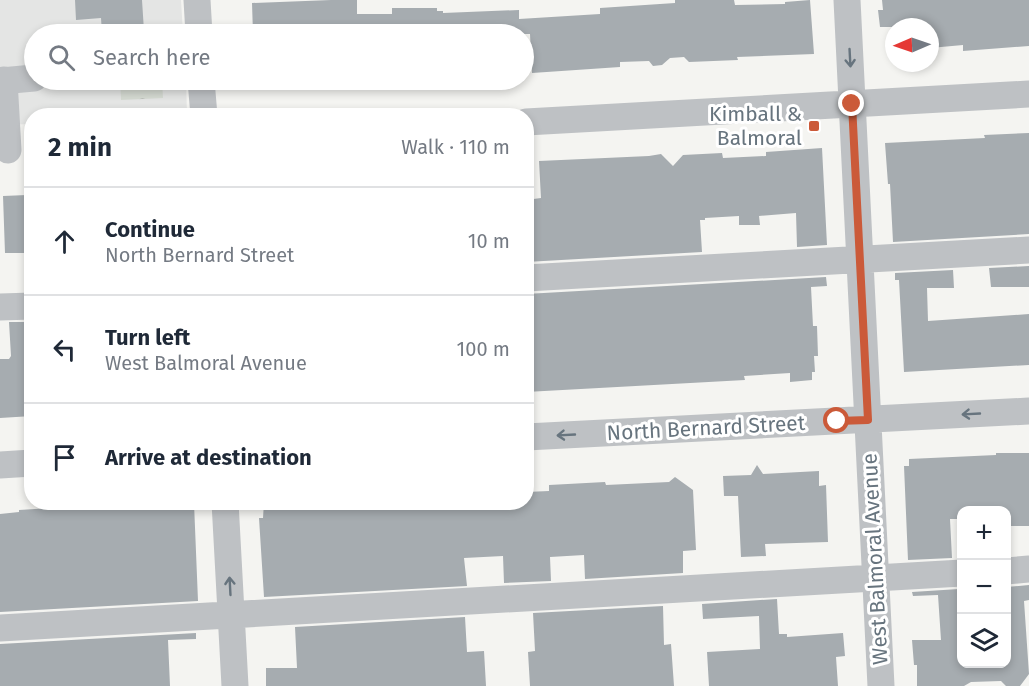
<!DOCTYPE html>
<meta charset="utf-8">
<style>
body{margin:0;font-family:"Fira Sans",sans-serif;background:#f2f2f3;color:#1f2937}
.controls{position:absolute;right:18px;bottom:18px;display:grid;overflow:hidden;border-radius:12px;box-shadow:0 3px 9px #0003}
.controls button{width:54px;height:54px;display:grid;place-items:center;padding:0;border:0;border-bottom:2px solid #e0e1e3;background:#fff;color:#1f2937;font:30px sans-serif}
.compass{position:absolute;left:885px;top:18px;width:54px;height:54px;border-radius:50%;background:#fff;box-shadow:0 3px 9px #0003;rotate:268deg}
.stop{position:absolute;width:18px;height:18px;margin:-14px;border:4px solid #cb5a39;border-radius:50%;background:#fff}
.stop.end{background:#cb5a39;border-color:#fff;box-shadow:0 2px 6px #0008}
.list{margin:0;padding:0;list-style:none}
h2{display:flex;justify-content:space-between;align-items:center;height:78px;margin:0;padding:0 24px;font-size:26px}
h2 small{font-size:20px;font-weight:400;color:#747a83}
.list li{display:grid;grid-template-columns:39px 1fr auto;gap:18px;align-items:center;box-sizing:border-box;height:108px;padding:0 24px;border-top:2px solid #e0e1e3}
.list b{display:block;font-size:22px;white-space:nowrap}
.list p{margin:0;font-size:20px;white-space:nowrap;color:#747a83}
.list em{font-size:20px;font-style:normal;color:#747a83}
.icon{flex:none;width:33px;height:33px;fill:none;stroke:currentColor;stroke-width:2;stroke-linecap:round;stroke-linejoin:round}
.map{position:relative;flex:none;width:1029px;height:686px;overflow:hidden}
.search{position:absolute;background:#fff;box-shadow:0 3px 9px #0003;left:24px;top:24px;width:510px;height:66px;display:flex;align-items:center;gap:15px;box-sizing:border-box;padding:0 21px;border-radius:33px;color:#747a83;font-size:22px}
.panel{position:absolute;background:#fff;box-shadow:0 3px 9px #0003;left:24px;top:108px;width:510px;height:402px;border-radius:24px}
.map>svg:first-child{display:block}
</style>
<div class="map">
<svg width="1029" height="686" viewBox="0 0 1029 686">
<defs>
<pattern id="forest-crowns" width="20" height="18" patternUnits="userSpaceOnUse" patternTransform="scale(1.5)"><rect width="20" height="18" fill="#d5dad2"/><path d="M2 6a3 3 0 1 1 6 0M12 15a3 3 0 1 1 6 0" fill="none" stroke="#b1b5b0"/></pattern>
</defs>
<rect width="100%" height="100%" fill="#f4f4f1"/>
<!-- built -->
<path fill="#e4e5e4" d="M0,0h181l2,34h-149v46h152l1,35 -155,1 -1,8 -31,1z"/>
<!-- forest -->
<path fill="url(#forest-crowns)" d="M120,80h42l1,18 -42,2z"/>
<!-- building -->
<path fill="#a6acb0" d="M75,0h67l2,31 -42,2 -1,-15 -25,2z
M331,0h26v14h35v-6h45v3h6v2l76,-3v9l81,-5v-6l75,-5v-3h59l1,5 50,-1v-2l25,-2 4,54 -77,3 1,3 -49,2 -5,-5 -14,1 -8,7 -9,1 -4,-5 -29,1v5l-88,6 -2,-39h-187v-3l-90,3 -1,-31z
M882,0h147v46l-66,5v-6l-33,3v-21h-50l-2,-17h5z
M1029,133v101l-136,8 -3,-58h-2l-3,-41 100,-5 -1,-3z
M822,148l5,97 -30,2 -1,-34 -37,3 1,9h-21v-9l-34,2v2h-5l2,32 -176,10v-62l15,-2 -2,-37 110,-5 12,-2 12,12 10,-11 39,-2 1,5 43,-2v-4z
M27,195l1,58h-23l-2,-57z
M1029,266v21h-38l-2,-19z
M953,270l1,18h-27l1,33 101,-7v51l-125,7 -5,-92h-4v-7z
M826,277l1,9 -16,1 2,39h4l1,30h-4l1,16h-3v8l-22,2v-9l-46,3 1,4 -219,12v-98z
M9,322h23v94l-32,2v-59h9l2,-3z
M996,453h33v73h-23v-16h-44v9h-12l2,39 -44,2 -4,-94h5v-7l87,-4z
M757,465l6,9 56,-3v15l7,-1 2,57 -63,2 1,12 -25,1 -3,-61h-14l-1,-20 28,-1z
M675,477l18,13 3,60 -13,1v22l-98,6 -1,-24 -34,2 1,24 -47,2 -1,-27 -39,2 3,28 -203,11 -5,-79h4l1,-16h262v-10l23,-1v-6l56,-3 1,3 63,-3z
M194,503l4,98 -198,11v-98l19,-2v-2l48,-3v3l55,-1 44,-2 2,-3z
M1029,585v15l-5,1 5,73 -9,12h-14l-5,-5 -30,1 -7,4h-47v-21h-3l-2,-25h29l-3,-45 -25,1 -1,-4 47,-3 3,30v44h44v-76z
M777,599l2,35h8v3l56,-4 2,23 -9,1 2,29h-129l-2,-34 53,-3 -1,-33 -56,3 -1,-15z
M663,606l1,39 7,-1 3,42h-144l-2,-34 7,-1 -2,-38z
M465,617l2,35 17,-1 2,35h-220v-18h31l-2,-41z
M196,633v6l-28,1 2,46h-170v-42z"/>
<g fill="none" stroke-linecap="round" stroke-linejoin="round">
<!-- minor -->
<path stroke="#bec1c4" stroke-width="27" d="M197,0l2,34
M847,0l34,686
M4,80l4,70
M201,80l3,36
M0,81l34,-3
M526,122l503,-28
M526,278l503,-28
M0,307l32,-1
M526,437l503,-26
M0,465l32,-2
M225,502l10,184
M1006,571l23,-2
M0,628l962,-55"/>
</g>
<!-- one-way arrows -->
<defs><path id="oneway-shaft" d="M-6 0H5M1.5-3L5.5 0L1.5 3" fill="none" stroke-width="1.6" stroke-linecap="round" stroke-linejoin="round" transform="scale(1.5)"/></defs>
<g stroke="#67747e">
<use href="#oneway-shaft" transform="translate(850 58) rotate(87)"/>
<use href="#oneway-shaft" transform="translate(971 414) rotate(177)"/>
<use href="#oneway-shaft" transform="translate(566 435) rotate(177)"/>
<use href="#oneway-shaft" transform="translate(230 586) rotate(-93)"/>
</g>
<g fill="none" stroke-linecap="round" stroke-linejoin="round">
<!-- route -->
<path stroke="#cb5a39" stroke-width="8" d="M837,421l31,-1 -16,-316"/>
</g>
<!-- markers -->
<rect fill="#cb5a39" stroke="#fff" stroke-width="2" x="808" y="120" width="12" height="12" rx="3"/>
<g text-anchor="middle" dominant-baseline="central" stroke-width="6" stroke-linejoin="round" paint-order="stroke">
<!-- poi labels -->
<g font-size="21" fill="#67747e" stroke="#fff" text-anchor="end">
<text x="802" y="114">Kimball &amp;<tspan x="802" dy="24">Balmoral</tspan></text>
</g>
<!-- street labels -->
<g font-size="21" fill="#67747e" stroke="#fff">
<text transform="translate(706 428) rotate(-3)">North Bernard Street</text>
<text transform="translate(875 559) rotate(-93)">West Balmoral Avenue</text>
</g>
</g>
</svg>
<div class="controls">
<button>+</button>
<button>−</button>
<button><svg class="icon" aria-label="layers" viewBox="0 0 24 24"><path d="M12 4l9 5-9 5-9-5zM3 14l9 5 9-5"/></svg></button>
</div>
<svg class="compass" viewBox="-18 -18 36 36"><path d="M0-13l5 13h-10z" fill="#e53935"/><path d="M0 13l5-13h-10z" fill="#747a83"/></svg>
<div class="stop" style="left:837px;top:421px"></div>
<div class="stop end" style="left:852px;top:104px"></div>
<div class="search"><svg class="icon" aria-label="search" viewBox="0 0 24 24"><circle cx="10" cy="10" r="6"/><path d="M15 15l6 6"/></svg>Search here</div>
<section class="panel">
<h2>2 min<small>Walk · 110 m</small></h2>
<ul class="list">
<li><svg class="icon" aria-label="ahead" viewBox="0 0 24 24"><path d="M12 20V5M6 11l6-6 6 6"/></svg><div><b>Continue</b><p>North Bernard Street</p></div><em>10 m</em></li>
<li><svg class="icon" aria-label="left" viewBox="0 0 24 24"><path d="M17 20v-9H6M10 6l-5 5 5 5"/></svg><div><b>Turn left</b><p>West Balmoral Avenue</p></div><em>100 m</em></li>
<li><svg class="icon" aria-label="arrive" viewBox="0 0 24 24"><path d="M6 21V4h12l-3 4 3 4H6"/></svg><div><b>Arrive at destination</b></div></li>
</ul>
</section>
</div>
